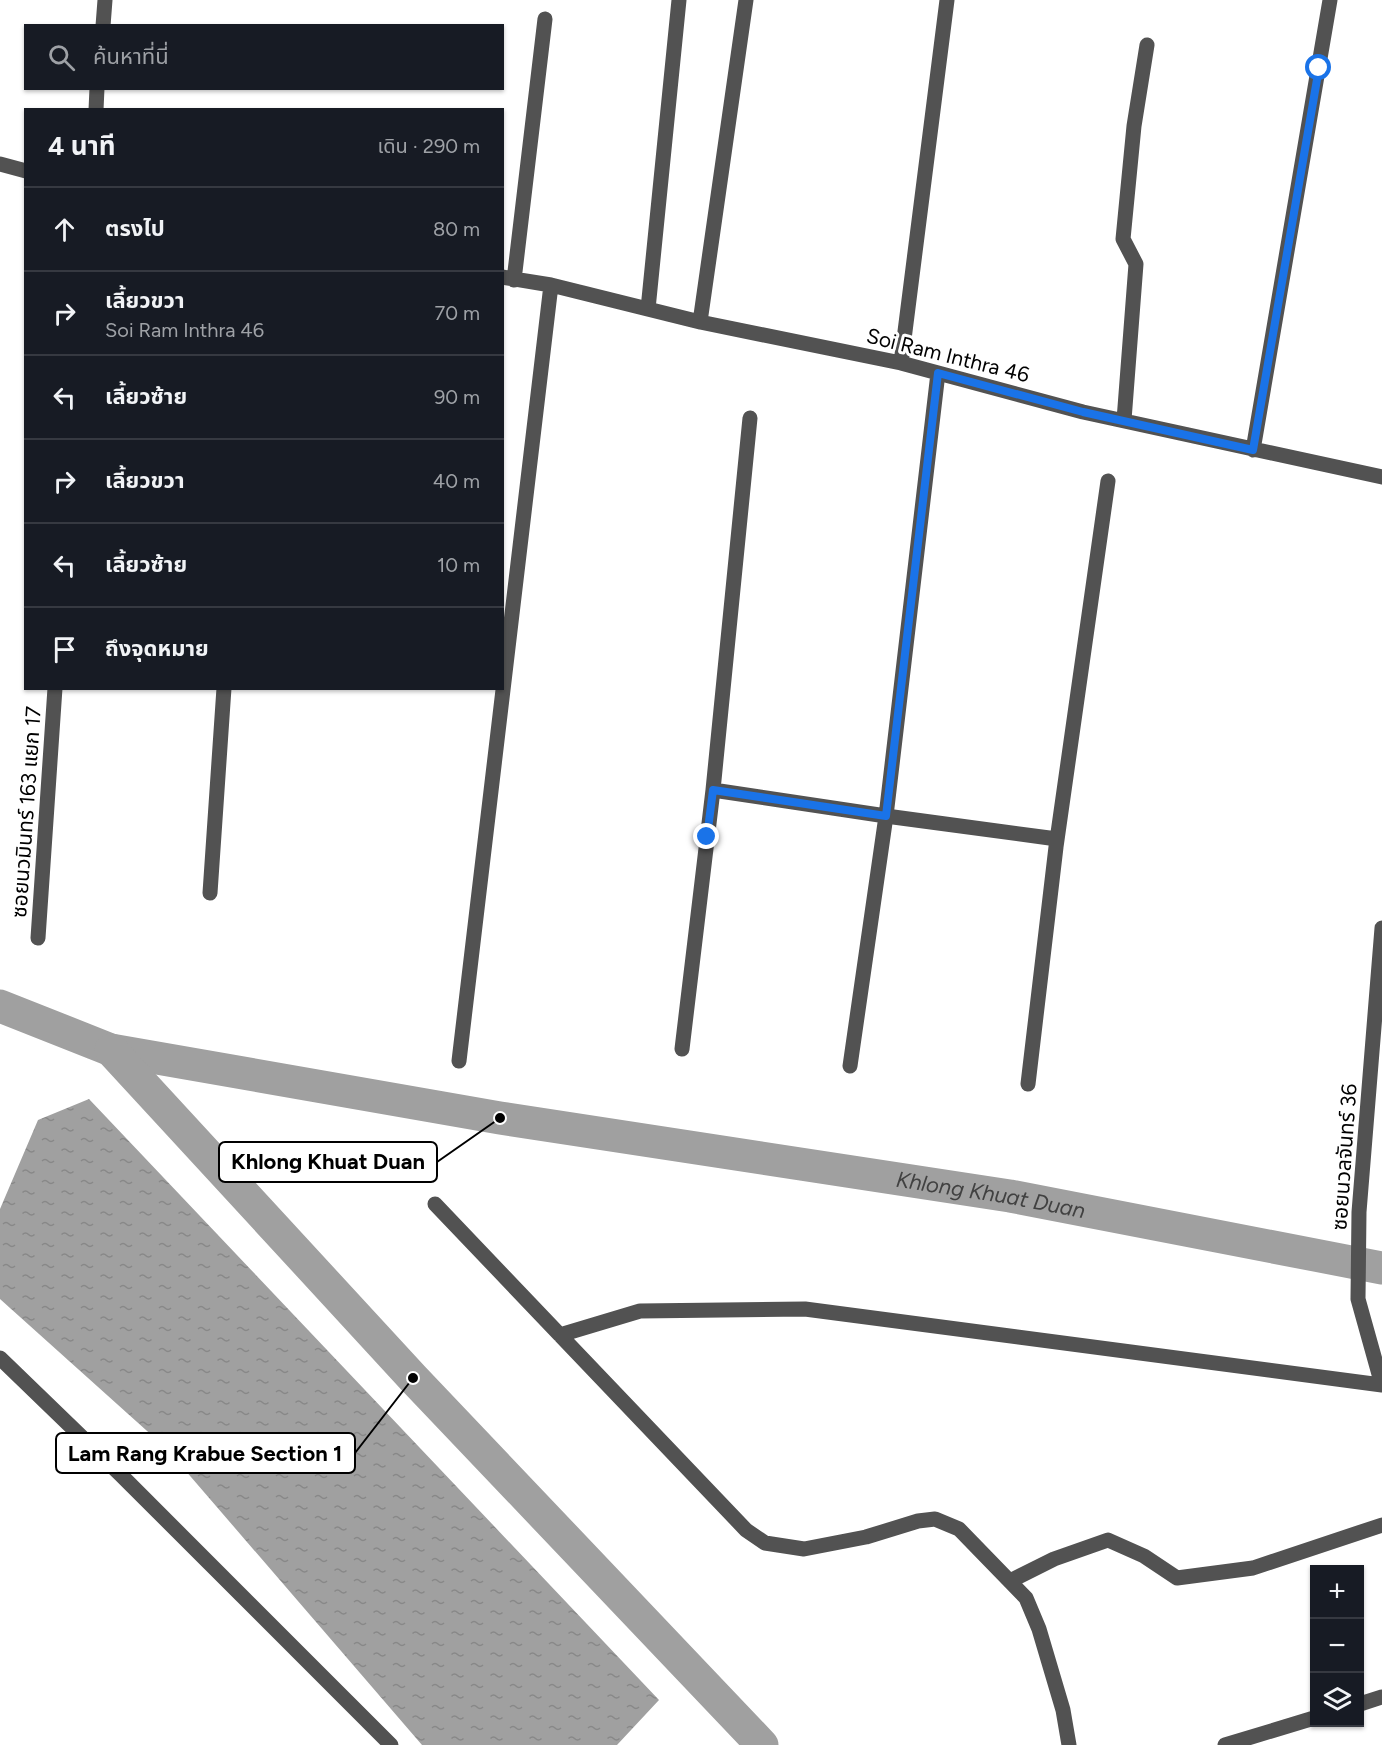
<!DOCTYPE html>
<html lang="th">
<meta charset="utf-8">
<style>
body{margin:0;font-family:Figtree,"Noto Sans Thai",sans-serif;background:#20242c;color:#f1f3f6}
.controls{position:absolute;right:18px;bottom:18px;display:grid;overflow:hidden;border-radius:0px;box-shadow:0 2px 4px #0004}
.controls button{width:54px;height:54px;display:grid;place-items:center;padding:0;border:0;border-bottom:2px solid #363941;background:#171b24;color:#f1f3f6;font:30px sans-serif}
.stop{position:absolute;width:18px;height:18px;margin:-14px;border:4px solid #1a73e8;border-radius:50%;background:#fff}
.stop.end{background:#1a73e8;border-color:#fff;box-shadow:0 2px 6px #0008}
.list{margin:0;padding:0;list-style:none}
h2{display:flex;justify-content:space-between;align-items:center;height:78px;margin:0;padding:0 24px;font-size:26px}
h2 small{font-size:20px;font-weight:400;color:#9ea1a6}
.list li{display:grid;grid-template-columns:39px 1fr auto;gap:18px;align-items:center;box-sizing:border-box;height:84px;padding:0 24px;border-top:2px solid #363941}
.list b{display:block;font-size:22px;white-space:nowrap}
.list p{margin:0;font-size:20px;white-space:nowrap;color:#9ea1a6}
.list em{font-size:20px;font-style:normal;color:#9ea1a6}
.icon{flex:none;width:33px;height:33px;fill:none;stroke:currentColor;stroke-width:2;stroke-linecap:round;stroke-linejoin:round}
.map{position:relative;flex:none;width:1382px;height:1745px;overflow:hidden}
.search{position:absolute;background:#171b24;box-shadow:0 2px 4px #0004;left:24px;top:24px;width:480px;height:66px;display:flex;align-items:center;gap:15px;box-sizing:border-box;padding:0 21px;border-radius:0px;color:#9ea1a6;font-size:22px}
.panel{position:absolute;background:#171b24;box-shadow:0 2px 4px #0004;left:24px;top:108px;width:480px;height:582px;border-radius:0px}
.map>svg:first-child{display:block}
</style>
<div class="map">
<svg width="1382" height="1745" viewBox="0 0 1382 1745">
<defs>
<pattern id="water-ripples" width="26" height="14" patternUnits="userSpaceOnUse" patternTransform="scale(1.5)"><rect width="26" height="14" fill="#a0a0a0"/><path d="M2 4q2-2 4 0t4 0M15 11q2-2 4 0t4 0" fill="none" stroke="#888"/></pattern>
</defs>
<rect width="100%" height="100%" fill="#fff"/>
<!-- water -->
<path fill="url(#water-ripples)" d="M89,1099l570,601 -42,45h-195l-256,-297 -166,-149v-90l38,-89z"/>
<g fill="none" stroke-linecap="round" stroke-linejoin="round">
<!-- canal -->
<g stroke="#a0a0a0" stroke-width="33">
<path id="s1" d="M0,1006l111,44 389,68 510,78 372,72"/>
<path d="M111,1050l302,328 349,367"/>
</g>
<!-- minor -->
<path stroke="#525252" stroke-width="15" d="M103,26l2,-26
M96,110l1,-22
M0,164l26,7
M502,277l49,8 149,37 201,41 182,49 299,65
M514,280l31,-261
M648,309l31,-309
M700,322l46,-322
M901,363l46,-363
M1124,420l12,-156 -13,-25 11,-113 13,-81
M1253,450l77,-450
M713,790l173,26 171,23
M210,893l14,-205
M38,938l17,-250
M682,1049l31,-259 37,-372
M459,1061l92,-776
M850,1066l36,-250 52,-443
M1028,1084l28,-237 52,-366
M435,1204l311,326 19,13 39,6 62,-12 52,-16 17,-2 24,10 67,69 13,31 24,81 6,35
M560,1335l80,-24 165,-2 577,76 -24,-86 1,-87 23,-284
M0,1358l120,116 271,271
M1010,1581l44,-22 54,-19 36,16 33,22 76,-10 129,-43
M1360,1704l22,-7
M1225,1745l89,-27"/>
</g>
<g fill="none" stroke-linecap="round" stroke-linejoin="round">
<!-- route -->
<path stroke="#1a73e8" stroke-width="8" d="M707,837l6,-47 173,26 52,-443 145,39 170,38 66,-382"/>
</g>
<g text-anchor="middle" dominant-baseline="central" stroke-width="6" stroke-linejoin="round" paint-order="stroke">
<!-- street labels -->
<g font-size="21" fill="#000" stroke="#fff">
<text transform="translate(948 355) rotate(14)">Soi Ram Inthra 46</text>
<text transform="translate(26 812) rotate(-86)">ซอยนวมินทร์ 163 แยก 17</text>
<text transform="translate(1344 1157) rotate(-86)">ซอยนวลจันทร์ 36</text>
</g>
<!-- water labels -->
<g font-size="22" font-style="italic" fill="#414141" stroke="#fff">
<text stroke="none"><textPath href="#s1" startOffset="1011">Khlong Khuat Duan</textPath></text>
</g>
</g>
<!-- callouts -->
<path fill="none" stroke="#000" stroke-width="2" d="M500 1118L437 1162M413 1378L355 1453"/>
<g fill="#000" stroke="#fff" stroke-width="2">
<circle cx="500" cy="1118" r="6"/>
<circle cx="413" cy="1378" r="6"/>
</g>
<g fill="#fff" stroke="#000" stroke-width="2">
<rect x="219" y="1142" width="218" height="40" rx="6"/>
<rect x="56" y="1433" width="299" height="40" rx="6"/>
</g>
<g font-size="22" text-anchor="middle" font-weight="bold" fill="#000">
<text x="328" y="1169">Khlong Khuat Duan</text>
<text x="205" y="1461">Lam Rang Krabue Section 1</text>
</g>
</svg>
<div class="controls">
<button>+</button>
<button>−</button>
<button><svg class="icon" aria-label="layers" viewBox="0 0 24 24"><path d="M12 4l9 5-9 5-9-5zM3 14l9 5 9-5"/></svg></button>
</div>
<div class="stop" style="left:1319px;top:68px"></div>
<div class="stop end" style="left:707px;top:837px"></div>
<div class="search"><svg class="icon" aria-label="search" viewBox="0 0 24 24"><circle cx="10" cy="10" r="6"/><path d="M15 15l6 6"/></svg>ค้นหาที่นี่</div>
<section class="panel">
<h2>4 นาที<small>เดิน · 290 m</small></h2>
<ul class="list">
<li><svg class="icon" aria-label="ahead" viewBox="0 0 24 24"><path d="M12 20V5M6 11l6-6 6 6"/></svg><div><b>ตรงไป</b></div><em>80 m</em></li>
<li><svg class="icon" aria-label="right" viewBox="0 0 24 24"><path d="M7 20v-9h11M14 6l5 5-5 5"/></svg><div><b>เลี้ยวขวา</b><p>Soi Ram Inthra 46</p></div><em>70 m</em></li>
<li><svg class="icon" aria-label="left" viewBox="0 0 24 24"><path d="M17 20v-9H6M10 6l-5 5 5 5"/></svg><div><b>เลี้ยวซ้าย</b></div><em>90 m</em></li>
<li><svg class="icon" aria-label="right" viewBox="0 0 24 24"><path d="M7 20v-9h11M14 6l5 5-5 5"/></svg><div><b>เลี้ยวขวา</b></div><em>40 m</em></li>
<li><svg class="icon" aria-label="left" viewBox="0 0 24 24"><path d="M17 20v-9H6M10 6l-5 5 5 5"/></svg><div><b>เลี้ยวซ้าย</b></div><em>10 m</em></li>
<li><svg class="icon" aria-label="arrive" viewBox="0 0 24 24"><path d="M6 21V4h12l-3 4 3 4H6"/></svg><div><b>ถึงจุดหมาย</b></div></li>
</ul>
</section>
</div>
